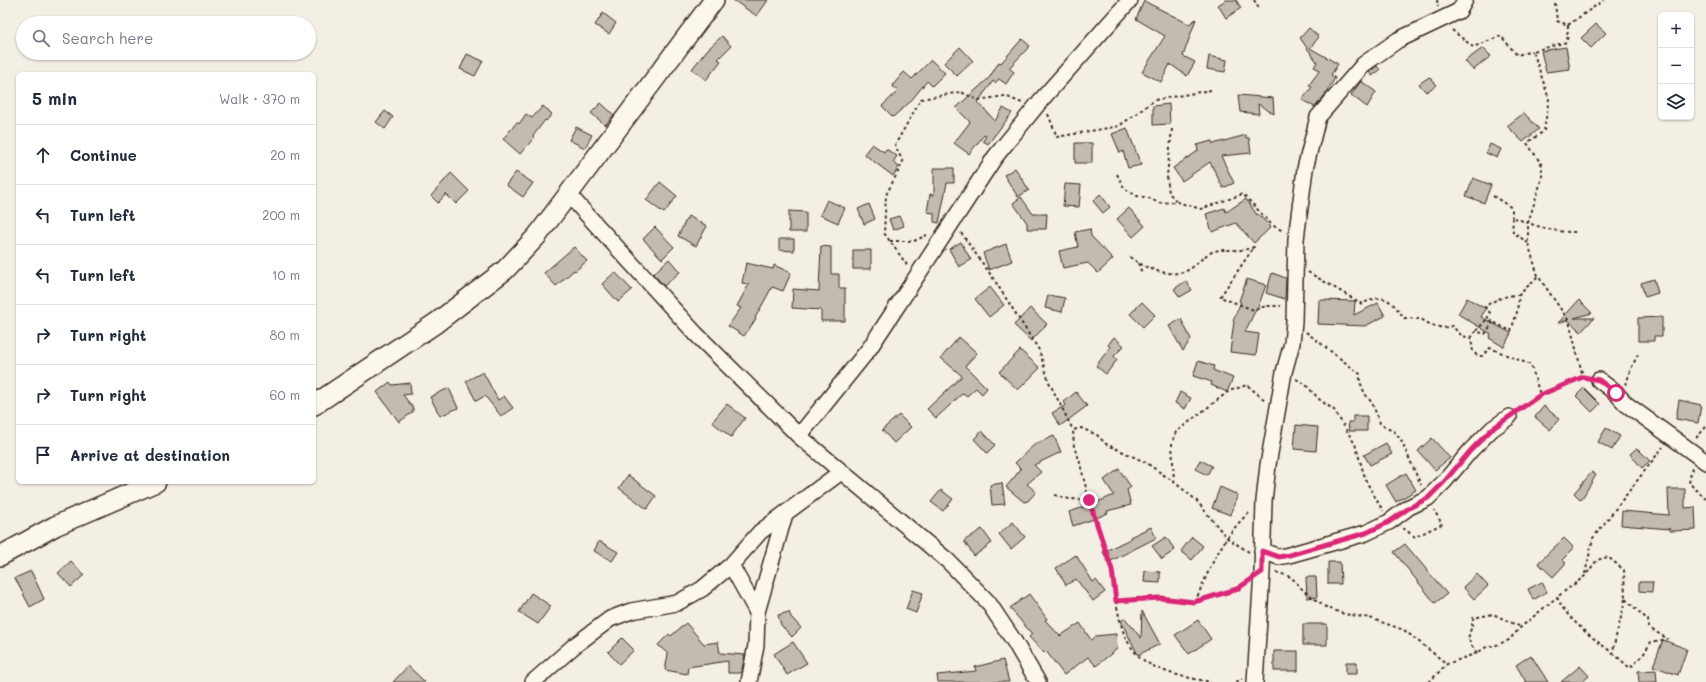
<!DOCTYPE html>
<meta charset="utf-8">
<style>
body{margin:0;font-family:Mali,sans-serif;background:#f6f6f7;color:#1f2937}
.controls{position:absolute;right:12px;top:12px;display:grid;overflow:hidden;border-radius:6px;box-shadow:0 1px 3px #0004}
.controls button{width:36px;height:36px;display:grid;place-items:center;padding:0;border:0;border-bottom:1px solid #e0e1e3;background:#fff;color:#1f2937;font:20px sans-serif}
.stop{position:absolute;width:12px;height:12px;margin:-9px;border:3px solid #db2777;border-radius:50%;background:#fff}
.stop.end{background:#db2777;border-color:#fff;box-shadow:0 1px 4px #0008}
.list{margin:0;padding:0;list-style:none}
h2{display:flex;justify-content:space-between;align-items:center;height:52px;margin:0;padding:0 16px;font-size:17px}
h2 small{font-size:13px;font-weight:400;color:#747a83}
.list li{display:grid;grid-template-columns:26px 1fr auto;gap:12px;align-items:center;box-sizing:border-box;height:60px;padding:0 16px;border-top:1px solid #e0e1e3}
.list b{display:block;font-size:15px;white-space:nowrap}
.list em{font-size:13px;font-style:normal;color:#747a83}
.icon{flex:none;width:22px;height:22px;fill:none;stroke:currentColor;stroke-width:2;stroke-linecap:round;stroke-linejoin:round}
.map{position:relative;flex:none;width:1706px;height:682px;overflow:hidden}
.search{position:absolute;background:#fff;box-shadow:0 1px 3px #0004;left:16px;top:16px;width:300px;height:44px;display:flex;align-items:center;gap:10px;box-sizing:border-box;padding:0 14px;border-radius:22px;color:#747a83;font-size:15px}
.panel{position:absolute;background:#fff;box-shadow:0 1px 3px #0004;left:16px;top:72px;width:300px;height:412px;border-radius:6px}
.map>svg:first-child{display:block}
</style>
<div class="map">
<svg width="1706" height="682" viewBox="0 0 1706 682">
<rect width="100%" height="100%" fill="#f3efe4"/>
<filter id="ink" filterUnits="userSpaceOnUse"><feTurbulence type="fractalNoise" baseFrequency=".025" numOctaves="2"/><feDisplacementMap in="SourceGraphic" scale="8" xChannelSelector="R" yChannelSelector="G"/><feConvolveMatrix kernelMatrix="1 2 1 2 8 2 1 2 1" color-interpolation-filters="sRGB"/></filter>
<g filter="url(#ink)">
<!-- building -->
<path fill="#c3bbb0" stroke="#3b2a1e" d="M733,0h35l-11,16z
M1226,0h10l5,8 -15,10 -8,-13z
M1144,1l45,23 7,-5 -13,37 12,6 -8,14 -17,-12 -9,18 -19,-10 23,-36 -29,-17z
M603,13l13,10 -7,11 -14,-9z
M1596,24l10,9 -15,15 -10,-10z
M1309,28l10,9 -9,11 28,16 -7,11 4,3 -10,17 -10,12 -13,-7 10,-13 -3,-2 11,-15 -6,-3 3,-5 -17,-24z
M722,36l9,10 -13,13 3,2 -15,19 -14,-11 15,-19z
M1022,39l8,7 -21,22 5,4 -8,12 -7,-5 -4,4 -2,-2 -15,21 17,19 8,-13 9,5 -24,31 -5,-3 3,-5 -2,-1 -15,19 -15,-11 16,-21 -14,-14 33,-30 10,-16 2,1z
M960,47l13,14 -16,15 -13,-13z
M1566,47l4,22 -24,3 -5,-21z
M1483,48l8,8 -18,14 -8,-9z
M467,54l16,7 -8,15 -15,-7z
M1209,56l18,4 -2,12 -18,-3z
M931,60l14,13 -13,13 -5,-5 -17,21 -17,15 -11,-11 16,-15 -6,-5 12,-14 8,7z
M1377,66l3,4 -8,6 -3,-4z
M1429,77l8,8 -11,7 -7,-8z
M1361,81l15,11 -9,15 -16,-12z
M1238,95l35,3 1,16 -16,-10 1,10 -19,-2z
M601,103l13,12 -9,10 -14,-12z
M1169,104l1,20 -17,1v-19z
M543,106l9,8 -6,7 -1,-1 -12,16 1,2 -14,16 -17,-15 14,-17 2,2 7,-10 6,4z
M385,111l8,6 -8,12 -9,-7z
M1524,113l15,16 -16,13 -16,-16z
M576,127l16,8 -7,13 -16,-8z
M1127,128l14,37 -13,3 -5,-17 -3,2 -8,-19z
M1246,135v3h3l2,15 -30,3 13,27 -11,5 -13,-26 -28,19 -9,-13 25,-17 -1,-6 15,-4 1,3z
M1075,143h17v20h-17z
M872,144l12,8 2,-3 11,7 -4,6 6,5 -6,9 -29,-22z
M1490,144l11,5 -4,9 -11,-5z
M934,168h20v15h-7l-8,40 -5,-1v-9l-7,-1 3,-18 4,1z
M1015,168l14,22 -11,7 -14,-22z
M516,172l17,11 -10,14 -17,-12z
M451,173l18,18 -13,13 -10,-10 -8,9 -7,-7z
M1473,178l18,7 -7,18 -18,-7z
M660,182l17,14 -13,17 -18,-13z
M1065,184l16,1 -2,22 -16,-1z
M1100,194l10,13 -7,6 -10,-12z
M1021,197l12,17h14l-1,15h-19v-6l-14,-20z
M1246,199l11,16 1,-1 13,13 -17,16 -18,-20 -24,9 -6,-18 18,-6 2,4z
M827,200l18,8 -7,15 -18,-8z
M869,204l6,15 -11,5 -6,-15z
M1129,208l16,18 -12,11 -16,-18z
M789,211l17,1v20h-17z
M688,216l19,10 -11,20 -18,-10z
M899,216l5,10 -11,4 -4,-11z
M655,227l19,20 -12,12 -19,-20z
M1090,229l1,7 22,23 -15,14 -10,-10 -25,5 -4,-17 19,-4 -3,-15z
M779,239h15v12l-15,-1z
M961,242l10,18 -12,7 -10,-18z
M1006,244l6,17 -23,9 -6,-17z
M821,246l10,1v27h8v14h6v33h-24v-11l-29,-2 1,-19 26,2z
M574,247l13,14 -12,10 -1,-1 -18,16 -12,-13z
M853,250h18v19h-18z
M669,259l11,13 -16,14 -11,-12z
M746,263l27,6 1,-4 17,8 -8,18 -11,-4 -17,31 1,1 -12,17 -16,-10 13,-18 -4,-2 12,-22 -7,-1z
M615,272l17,18 -14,12 -16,-18z
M1272,273l14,5 -1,21 -19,-6z
M1247,279l19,6 -8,22h-1l-12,25 14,2 -3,21 -26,-3 4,-31 -1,-1 8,-18 -2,-1z
M1654,279l4,14 -13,4 -4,-14z
M1186,281l6,9 -12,7 -6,-8z
M990,287l14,18 -15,12 -14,-18z
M1048,295l17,3 -3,14 -17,-4z
M1467,298l19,11 -5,8 30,16 -7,14 -15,-9 2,-4 -33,-20z
M1319,300l36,1 -1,14 24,-12 7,13 -20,10 -47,-2z
M1579,300l13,13 -18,5h20l-13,14 -13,-12 -10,3z
M1142,302l13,13 -12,12 -13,-13z
M1030,308l17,16 -16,17 -17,-16z
M1662,317v19h-8v5h-16v-23z
M1181,319l10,20 -8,12 -14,-25z
M959,337l18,16 -12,13 22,22 -5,6 -6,-6 -9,8 -4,-3 -27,25 -9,-9 35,-33 -21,-18z
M1114,337l10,9 -10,10 3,4 -11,14 -10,-8 14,-19 -2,-2z
M1020,350l20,18 -22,22 -19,-18z
M1198,361l16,5 -1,4 20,8 -6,14 -16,-7 1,-3 -19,-6z
M483,372l15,28 6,-4 9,12 -12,8 -16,-20 -9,5 -10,-20z
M390,382l2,3 18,-2 1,11 -8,1 10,13v4l-14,10 -22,-30z
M449,388l9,20 -18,8 -10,-19z
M1584,388l16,16 -8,8 -16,-16z
M1076,392l11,14 -27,20 -8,-13 14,-8 -2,-3z
M1180,392l11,6 -6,11 -10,-6z
M1679,400l22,5 -3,18 -22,-4z
M727,404l18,14 -14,19 -19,-15z
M1544,406l15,13 -9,11 -15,-13z
M899,415l12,12 -17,16 -12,-13z
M1353,416h14v15h-18l-1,-9h5z
M1296,425l22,2 -2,24 -22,-2z
M1606,428l14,8 -8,14 -14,-8z
M982,431l13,14 -8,8 -13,-14z
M1054,436l7,16 -27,13 7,7 -14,12 9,8 -8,9 -4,1 -18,-15 15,-18 -6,-6 20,-19z
M1432,438l18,20 -15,12 -17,-19z
M1386,443l6,11 -22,11 -6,-10z
M1637,448l13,13 -8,7 -12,-14z
M1200,460l12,6 -5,9 -12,-6z
M1119,469l12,18 -4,3 4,15 -24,6 1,2 -14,6 -21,7 -4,-14 24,-8 21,-9 -10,-15z
M1592,472l4,3 -15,25 -7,-7z
M1406,473l10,17 -20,12 -10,-17z
M628,475l28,21 -9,13 -28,-21z
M1002,483l3,21 -13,1 -2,-20z
M1220,487l18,8 -8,20 -18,-7z
M1668,489h17v19l10,-1 1,23 -26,1v-2l-49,-4 1,-14 47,4z
M941,490l12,9 -10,12 -12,-9z
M1013,522l12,15 -14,12 -12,-15z
M1151,527l5,11 -47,24 -6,-10 27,-13v-2z
M982,529l10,14 -18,13 -10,-15z
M1166,537l9,13 -13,9 -10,-13z
M1192,537l11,9 -11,14 -11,-9z
M1564,538l10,10 -12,12 4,3 -13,14 -15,-14z
M599,541l19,11 -6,9 -18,-10z
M1405,544l42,50 -12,9 -41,-51z
M1076,555l17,27 3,-2 9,12 -12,9 -17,-22 -10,6 -10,-17z
M71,561l13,14 -13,12 -13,-14z
M1328,562h12l1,22h-13z
M31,571l13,28 -14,8 -15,-29z
M1145,571l15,1v11l-16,-1z
M1477,574l11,12 -14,13 -11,-12z
M1306,577h10l1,20 -10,1z
M1542,582l5,10 -14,8 -5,-11z
M1639,582h14l-1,10 -13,-1z
M913,590l10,3 -7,20 -10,-4z
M531,593l20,13 -13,18 -19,-12z
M1029,594l18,25 -2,1 15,16 20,-13 11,17 4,-4 21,-2 1,15 -21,17 -8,-9 -24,18 -18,-24 -2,2 -15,-16 3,-3 -22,-26z
M1142,611l18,33 -22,11 -17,-34 4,-3 16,20z
M789,612l2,5 10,11 -9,9 -11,-12 -3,-10z
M1198,620l13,19 -22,15 -14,-19z
M686,623l18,21 14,-2 2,11 25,2 -4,18h-13v-12l-40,6 -1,7 -22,-4 3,-16 -10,-9 11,-11 2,2z
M1303,624h24v21h-24z
M622,638l12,12 -15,14 -11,-12z
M1663,640l24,9 -9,26 -25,-9z
M793,642l14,21 -20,12 -13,-21z
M1274,651h24v20h-24z
M1531,655l17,27h-22l-10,-17z
M1003,660l6,22h-71l-1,-7 39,-4 -1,-4z
M1346,662h11v12h-11z
M408,666l17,16h-32z
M1580,666l9,10 -7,6h-21z
M1656,670l1,12h-18l-1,-11z"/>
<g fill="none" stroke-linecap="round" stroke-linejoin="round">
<!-- minor casing -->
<g stroke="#3b2a1e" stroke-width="18">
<path id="minor" d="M569,195l127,139 103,102 149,125 40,41 26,39 24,41
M1599,380l17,13 10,11 80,58
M799,436l70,-87 126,-192 47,-58 88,-99
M1262,551l17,6 10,-2 77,-22 23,-11 20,-15 19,-9 16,-16 27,-32 21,-21 17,-12
M731,565l26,47
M533,682l41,-36 36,-27 21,-8 46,-8 25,-14 29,-24 29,-33 81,-60
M749,682l7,-37 1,-33 28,-98
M1255,682l7,-110 2,-71 4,-36 16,-93 8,-29 2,-21 2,-83 9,-70 13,-52 46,-53 34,-24 61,-29 6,-11"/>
</g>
<!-- major casing -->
<g stroke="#3b2a1e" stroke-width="22">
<path id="major" d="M314,405l122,-82 69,-53 32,-34 177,-236
M0,556l55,-30 101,-44"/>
</g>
<!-- path -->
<path stroke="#3b2a1e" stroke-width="2" stroke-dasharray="3 3" stroke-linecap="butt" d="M1254,0l6,10
M1437,0l1,7
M1555,3l2,18 11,4 36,-25
M1568,25l-1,17 -34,9 16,48 -5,32 -17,12 15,22v13l-14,45v20l10,33 31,45 14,56
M1452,30l21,17 28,-11 16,19 16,-4
M1048,114l9,23 62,-11 36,-26 56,-10
M1172,129l-5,47 2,17 8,9
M1117,174l7,14 13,8 12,2 10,5 18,-1 24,7 42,-15 29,31 11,6
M1493,196l19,12v9
M961,233l32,45 46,72 10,32 24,48
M890,241h24l13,-6
M1528,243l-15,-11 -1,-15c22,8 41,16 65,15
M1130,257c14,11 42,23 60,12 8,-5 14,-15 25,-18 12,-3 25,2 39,-4l-34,50 34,13 12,-4h15
M1138,263l4,10
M907,265l-23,-32 2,-38 17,-33 -8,-17 26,-46 40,-7 17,8 27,-4 17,7
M1308,272l54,32c22,-12 29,-4 42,14l17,1 10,6 12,3 9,-2 10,10 9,2 2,14 5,4h4l8,-8 41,17 9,30
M1519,295c-11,0 -25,4 -34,12l5,6 -3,6 24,12 6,-19 2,-17 19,-19
M1476,331l11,-12
M1306,332l54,42v8l5,12 7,9 8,20 6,5 8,3 7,9 20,45
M1471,338l5,-7 9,3 8,-12
M1296,379l9,5 15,16 14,10 21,34 11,37 17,30
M1626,385l4,-14 8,-17
M1520,409l20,-14 43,-18
M1696,438l10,-11
M1692,468l-3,15 17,16
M1174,482l-2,-39 4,-11 53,-41 18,-6 19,16
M1055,495l14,4 20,1 -10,-41 -5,-12 -1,-17 8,-2 16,7 9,9 39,18 29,20 22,18 31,38 22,14
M1089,500l23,69 4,32 44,-4 34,5 43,-13 10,-7
M1403,528l12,9 27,-13 -8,-14
M1276,572l15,5 13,14 22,16 18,7 26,4 34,12 43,34
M1585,574l8,-36 70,-91
M1625,599c-3,19 -10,36 -12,54 -17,-12 -49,-36 -56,-56l28,-21 12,-16 11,-3 16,13 1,29 23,21 1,8 19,11
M1116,601c3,16 6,34 16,47 16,24 53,29 79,34
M1195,602c14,-32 27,-66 54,-89
M1477,653c-15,-19 -5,-17 -4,-35l20,-4 28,13
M1613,653l17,15 13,-13 8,-13 16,-3
M1236,682l6,-3
M1429,682l18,-18 30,-11 11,-7h6l15,-6 12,-13 36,-30"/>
<!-- minor -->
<use href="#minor" stroke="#fbf7ec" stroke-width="15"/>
<!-- major -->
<use href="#major" stroke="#fbf7ec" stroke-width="19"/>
</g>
</g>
<g fill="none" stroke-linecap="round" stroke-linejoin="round" filter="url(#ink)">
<!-- route -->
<path stroke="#db2777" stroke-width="5" d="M1089,500l23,70 4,31 44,-3 34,4 43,-13 25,-17v-21l17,6 10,-2 77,-22 23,-11 20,-14 19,-10 16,-16 27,-32 21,-21 48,-34 43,-18 16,3 17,13"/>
</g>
</svg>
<div class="controls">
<button>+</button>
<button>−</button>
<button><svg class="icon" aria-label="layers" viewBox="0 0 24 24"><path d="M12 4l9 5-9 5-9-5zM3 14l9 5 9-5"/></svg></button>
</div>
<div class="stop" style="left:1616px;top:393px"></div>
<div class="stop end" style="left:1089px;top:500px"></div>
<div class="search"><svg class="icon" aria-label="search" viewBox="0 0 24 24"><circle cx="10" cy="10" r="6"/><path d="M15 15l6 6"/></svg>Search here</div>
<section class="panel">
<h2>5 min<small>Walk · 370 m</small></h2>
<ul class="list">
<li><svg class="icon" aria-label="ahead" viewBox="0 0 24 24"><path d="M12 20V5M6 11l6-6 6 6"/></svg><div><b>Continue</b></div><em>20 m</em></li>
<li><svg class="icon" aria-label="left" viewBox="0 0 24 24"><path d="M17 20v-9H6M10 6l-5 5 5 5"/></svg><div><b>Turn left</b></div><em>200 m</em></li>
<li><svg class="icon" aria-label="left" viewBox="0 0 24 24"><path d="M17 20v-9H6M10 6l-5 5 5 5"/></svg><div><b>Turn left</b></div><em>10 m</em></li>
<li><svg class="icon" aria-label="right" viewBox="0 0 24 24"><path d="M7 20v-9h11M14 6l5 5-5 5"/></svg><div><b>Turn right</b></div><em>80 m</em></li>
<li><svg class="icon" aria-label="right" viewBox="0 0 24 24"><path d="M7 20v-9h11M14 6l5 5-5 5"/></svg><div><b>Turn right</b></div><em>60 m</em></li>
<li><svg class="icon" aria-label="arrive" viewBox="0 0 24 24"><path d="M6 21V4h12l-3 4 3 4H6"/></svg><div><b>Arrive at destination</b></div></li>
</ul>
</section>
</div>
